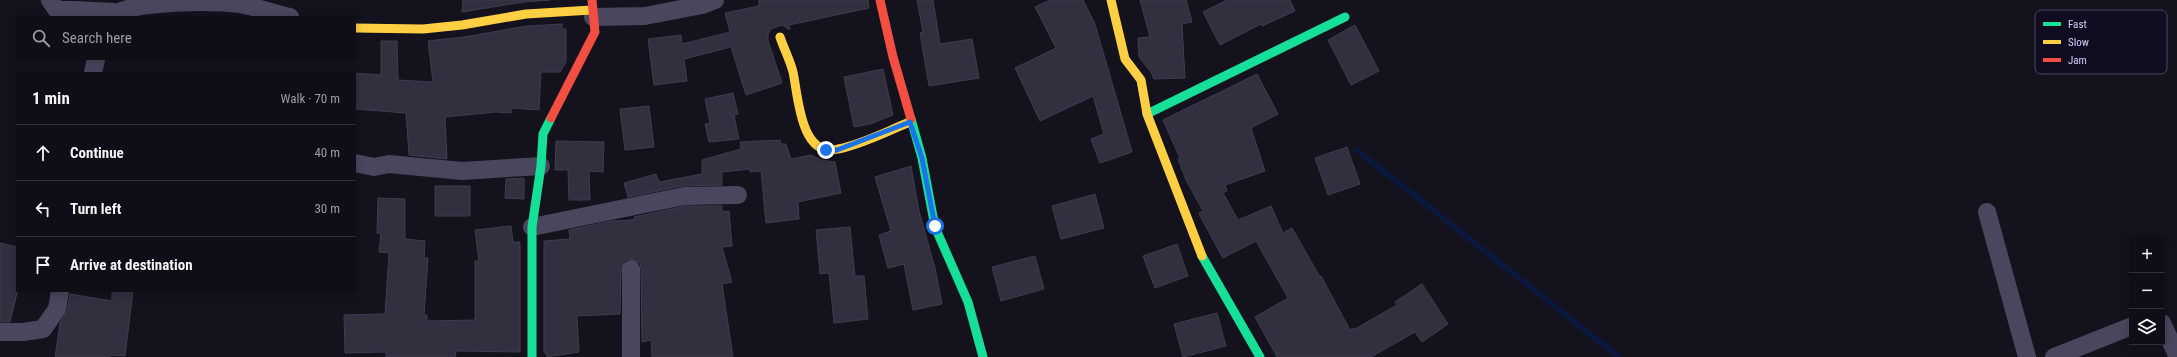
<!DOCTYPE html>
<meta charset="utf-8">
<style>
body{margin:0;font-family:"Roboto Condensed",sans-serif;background:#1d1c23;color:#f1f3f6}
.controls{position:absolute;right:12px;bottom:12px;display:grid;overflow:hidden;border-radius:0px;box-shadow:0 2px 10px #0003}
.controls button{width:36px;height:36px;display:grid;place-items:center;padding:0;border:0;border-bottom:1px solid #2f2e35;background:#0f0e16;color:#f1f3f6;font:20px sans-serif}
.stop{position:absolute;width:12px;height:12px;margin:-9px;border:3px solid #1a73e8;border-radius:50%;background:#fff}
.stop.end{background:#1a73e8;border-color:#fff;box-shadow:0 1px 4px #0008}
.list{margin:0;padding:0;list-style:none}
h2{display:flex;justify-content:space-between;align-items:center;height:52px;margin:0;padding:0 16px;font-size:17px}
h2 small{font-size:13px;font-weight:400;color:#9b9ca1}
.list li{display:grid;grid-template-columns:26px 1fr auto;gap:12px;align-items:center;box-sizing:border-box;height:56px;padding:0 16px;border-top:1px solid #2f2e35}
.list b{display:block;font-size:15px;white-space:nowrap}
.list em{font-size:13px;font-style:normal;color:#9b9ca1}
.icon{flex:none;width:22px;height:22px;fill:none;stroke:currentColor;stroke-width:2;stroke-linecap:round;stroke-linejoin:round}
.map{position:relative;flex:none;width:2177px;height:357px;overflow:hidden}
.search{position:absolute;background:#0f0e16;box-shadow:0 2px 10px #0003;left:16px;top:16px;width:340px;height:44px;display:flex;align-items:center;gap:10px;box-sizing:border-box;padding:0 14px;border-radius:0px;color:#9b9ca1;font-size:15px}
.panel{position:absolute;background:#0f0e16;box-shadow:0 2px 10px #0003;left:16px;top:72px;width:340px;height:220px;border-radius:0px}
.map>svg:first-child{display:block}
</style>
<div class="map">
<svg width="2177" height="357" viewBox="0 0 2177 357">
<rect width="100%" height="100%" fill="#14121d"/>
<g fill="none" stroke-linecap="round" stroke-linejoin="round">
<!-- stream -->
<path stroke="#09183c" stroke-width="6" d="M1357,150l262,207"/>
</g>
<!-- building -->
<path fill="#32303f" stroke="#413b51" d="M463,0h87l-26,2 -62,10z
M759,0h109l1,8 -80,17 1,5 -8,-5 -11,4 -3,5v7l14,42 -36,12 -15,-48 -47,12 3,22 -33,4 -6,-46 33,-4 1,9 48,-12 -5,-19 34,-7z
M917,0h16l7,44 32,-5 7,39 -50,8 -9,-53 3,-1z
M1050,0h33l12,24 37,128 -32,11 -9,-24 13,-5 -11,-38 -53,25 -25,-53 41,-20 -21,-41z
M1140,0h46l6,22 -10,2 3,54 -31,1 -3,-7 -12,-15 -1,-19 12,-1z
M1227,0h63l5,11 -33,15 -1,-2 -41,21 -17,-33z
M562,24v5h4v33l-6,10h-19l-2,38 -28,-2v5l-15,-1 -51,5 2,42 -38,-4 -3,-42 -51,-4v-36l26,2v-34h16l1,39 35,2 -5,-41 36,-4 63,-11z
M1355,25l24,46 -28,14 -23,-45z
M883,69l10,46 -23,9 -16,3 -10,-50z
M1257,74l21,40 -27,14 14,43 -40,14 2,6 -4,2 15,27 33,-14 12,27 9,-5 28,49 1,-1 29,54 4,-2 1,1 42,-24 -2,-3 27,-18 26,40 -26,18 -7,-10 -44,25h-94l-22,-40 33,-19 -32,-57 -33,17 -23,-42 -1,-3 4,-2 -17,-31 -8,-21 2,-1 -17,-38z
M733,93l5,21 -4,1 5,24 -30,3 -4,-18 5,-1 -5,-24z
M649,106l5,41 -29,3 -5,-41z
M780,140l1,4h5l5,15 20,-4 11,5 13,2 6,31 -43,9 1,17 -33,4 -5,-52 -11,1v-3l-28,3v13l-40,1 -54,11 -4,-14 32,-9 3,8 43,-8v-14l39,-11 -1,-7z
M556,141l48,1 -1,30 -14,-1 1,29h-21l-1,-30h-13z
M1347,147l13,37 -32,11 -13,-37z
M911,166l8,45 16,57 7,36 -29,6 -9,-46 -16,4 -9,-33 12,-4 -16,-54z
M524,178v21l-19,-1 1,-19z
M435,186h35v30h-35z
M1095,194l9,34 -43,11 -9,-33z
M378,198l27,1v40l20,2 -1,17h4l-4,57h3v6l48,-1v-59h4l-4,-31 36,-4 2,16h7v110l-64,-1 -1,6h-69v-5l-41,1 -1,-38 41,-1 4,-61 -10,-1 2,-18 -4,-1z
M685,206h37v6l7,-1 3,35 -10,1 10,35 -10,2 11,73h-81l-1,-17 -9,2 -1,-73 -1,-6 -9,-4 -6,1 -4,9 -1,45 -43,2 2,36 -32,5 -1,-4h-2v-112l26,-2 -1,-9 43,-9 19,-1 4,-1 -1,-2z
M850,227l5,49h9l4,43 -34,4 -5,-50 -9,1 -4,-44z
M0,243l17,4v46l-7,29h-10z
M1177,244l11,32 -33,12 -12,-32z
M1035,256l9,33 -43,12 -9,-34z
M112,291h21l-8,65 -14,-1 -1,2h-55l5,-34 7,-12 3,-17 42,7z
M1217,313l9,33 -43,11 -9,-33z"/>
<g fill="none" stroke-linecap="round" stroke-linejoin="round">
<!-- street -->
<path stroke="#49465e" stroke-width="18" d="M50,0l6,9 58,3
M111,17c16,-17 102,-16 128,-13 17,3 34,9 51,13
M593,17l52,-1 57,-11 13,-5
M93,73l3,-14
M355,163l19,4 15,-3 73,7 79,-5
M1987,212l40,145
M532,227l152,-31 54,-1
M2162,323l15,32
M0,332h23l20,-3 14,-20 3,-18
M631,357v-88
M2054,357l78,-31"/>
<!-- fast -->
<path stroke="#16e098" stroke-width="9" d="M1147,114l198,-97
M911,119l11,39 13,69 33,75 15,55
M1202,256l58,101
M532,357v-130l9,-61 2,-32 8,-16"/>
<!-- slow -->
<path stroke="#ffcf43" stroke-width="9" d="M1111,0l14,59 16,21 6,34 55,142
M355,28l68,1 39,-4 64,-11 66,-4
M780,37c4,12 10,23 13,35 5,22 7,87 45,77 25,-5 49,-18 72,-27"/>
<!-- jam -->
<path stroke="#f24e42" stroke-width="9" d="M880,0l13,57 18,62
M551,118l44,-86 -3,-32"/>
</g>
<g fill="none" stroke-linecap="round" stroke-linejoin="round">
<!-- route -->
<path stroke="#1a73e8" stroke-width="5" d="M826,150h11l73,-28 12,36 13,68"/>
</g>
<!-- legend -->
<rect x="2035" y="10" width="132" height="64" rx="6" fill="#110d21" stroke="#4c4764" stroke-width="1"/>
<rect x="2043" y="22" width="18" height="4" fill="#16e098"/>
<rect x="2043" y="40" width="18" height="4" fill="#ffcf43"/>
<rect x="2043" y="58" width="18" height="4" fill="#f24e42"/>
<g font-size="11" fill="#d6cdff">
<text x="2068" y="28">Fast</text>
<text x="2068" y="46">Slow</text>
<text x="2068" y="64">Jam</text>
</g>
</svg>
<div class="controls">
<button>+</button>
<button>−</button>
<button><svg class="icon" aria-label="layers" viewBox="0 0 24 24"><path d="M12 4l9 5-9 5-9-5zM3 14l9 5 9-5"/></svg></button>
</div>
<div class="stop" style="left:935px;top:226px"></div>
<div class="stop end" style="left:826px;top:150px"></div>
<div class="search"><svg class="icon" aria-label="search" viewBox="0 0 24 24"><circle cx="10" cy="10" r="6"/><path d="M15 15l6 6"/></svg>Search here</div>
<section class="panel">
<h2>1 min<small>Walk · 70 m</small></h2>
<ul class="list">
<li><svg class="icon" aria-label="ahead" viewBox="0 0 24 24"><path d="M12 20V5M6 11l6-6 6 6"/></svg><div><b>Continue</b></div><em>40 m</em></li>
<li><svg class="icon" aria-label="left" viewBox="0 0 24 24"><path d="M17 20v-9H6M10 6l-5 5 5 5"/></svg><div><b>Turn left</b></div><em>30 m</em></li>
<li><svg class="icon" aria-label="arrive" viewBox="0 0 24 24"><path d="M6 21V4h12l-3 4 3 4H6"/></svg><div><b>Arrive at destination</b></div></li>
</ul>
</section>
</div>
